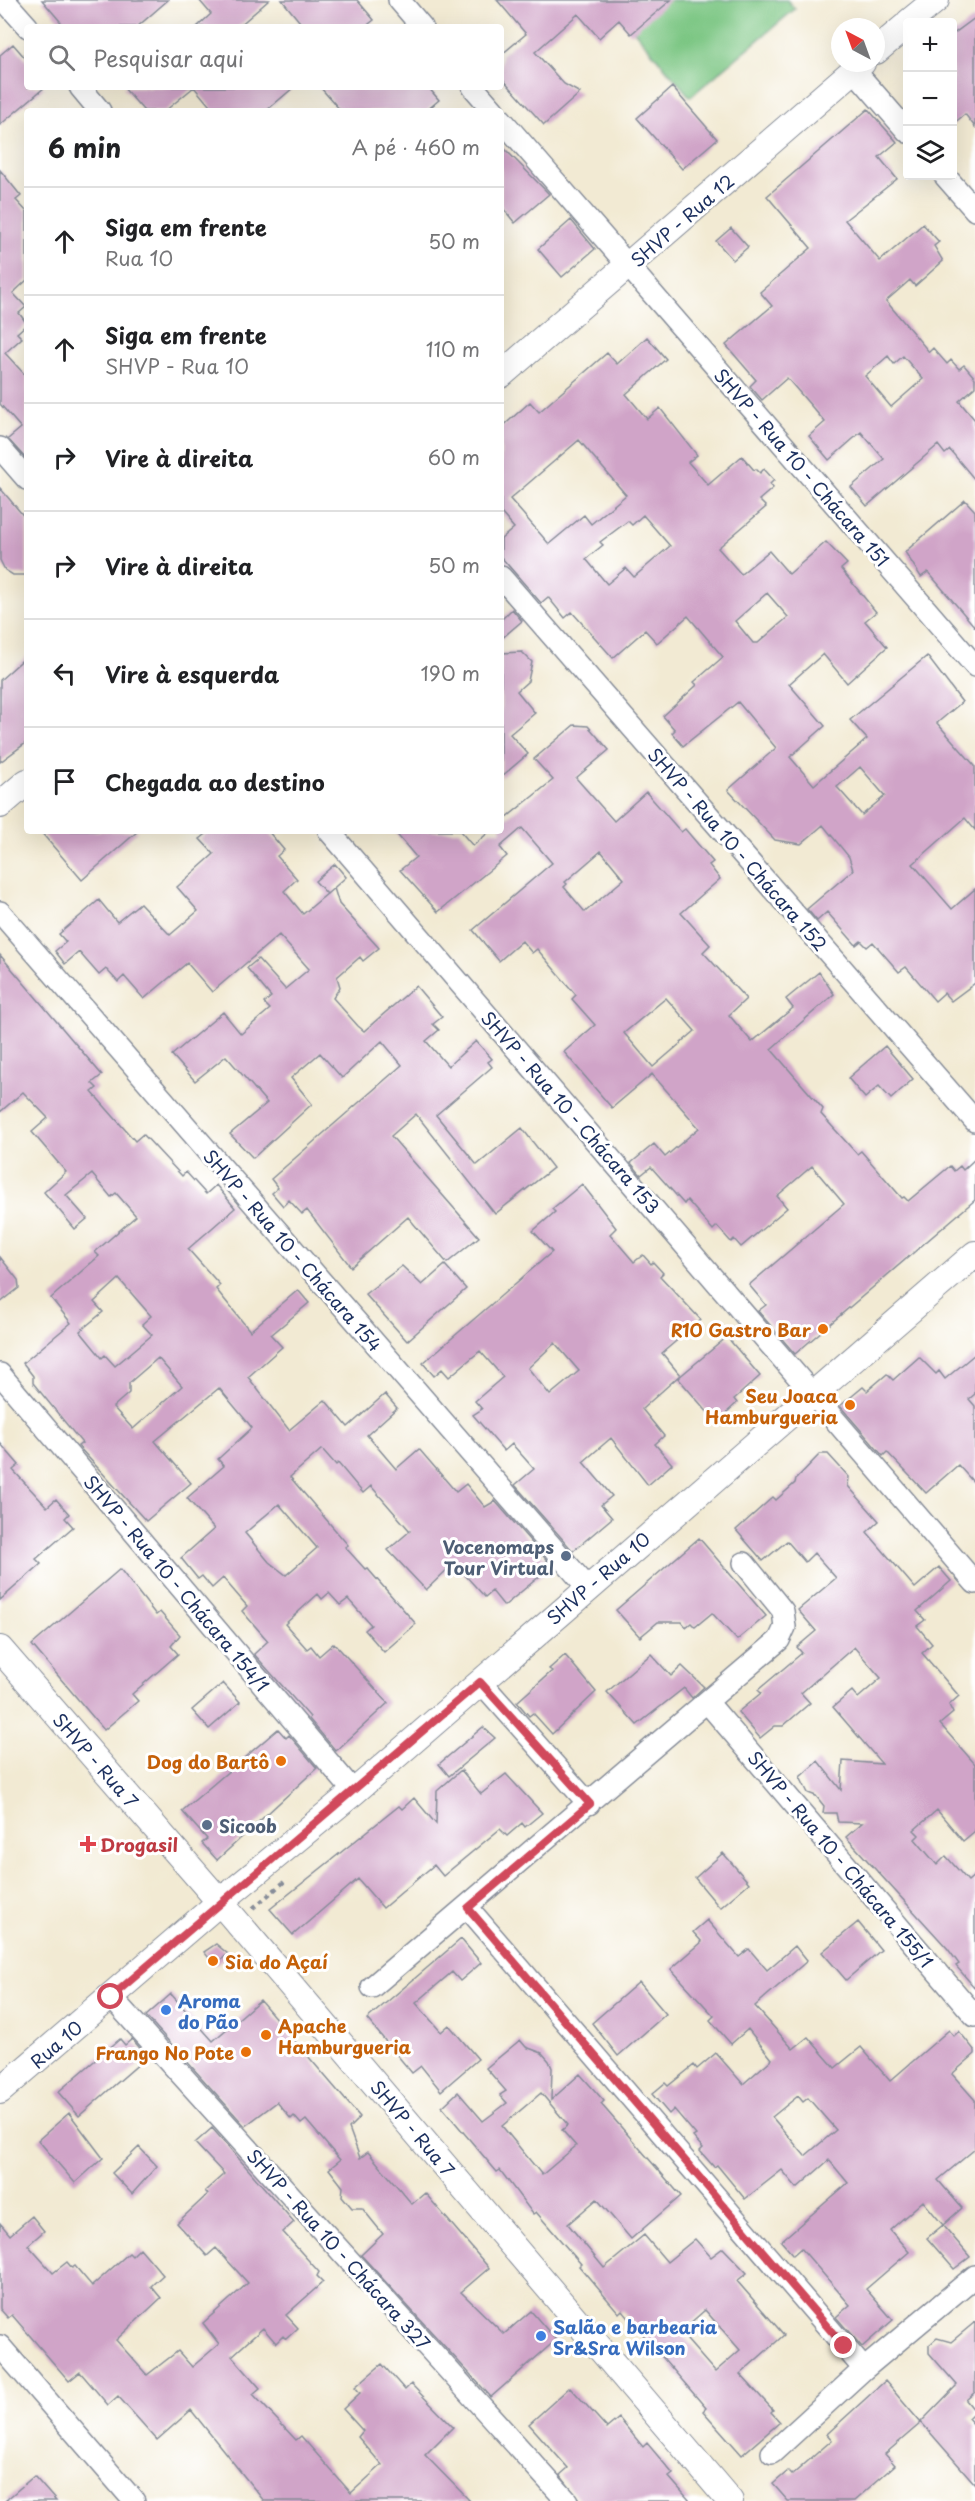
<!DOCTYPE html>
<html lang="pt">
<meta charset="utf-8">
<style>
body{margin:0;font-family:"Playpen Sans",sans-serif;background:#f6f6f6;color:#202124}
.controls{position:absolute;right:18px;top:18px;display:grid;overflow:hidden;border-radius:6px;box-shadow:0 6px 24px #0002}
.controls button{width:54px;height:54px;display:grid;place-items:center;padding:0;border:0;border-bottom:2px solid #e0e0e0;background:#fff;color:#202124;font:30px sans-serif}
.compass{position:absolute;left:831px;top:18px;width:54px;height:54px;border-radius:50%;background:#fff;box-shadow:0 6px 24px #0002;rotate:319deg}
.stop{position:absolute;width:18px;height:18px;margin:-14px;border:4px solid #d1495b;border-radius:50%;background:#fff}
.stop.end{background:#d1495b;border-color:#fff;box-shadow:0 2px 6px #0008}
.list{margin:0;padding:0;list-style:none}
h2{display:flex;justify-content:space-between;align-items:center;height:78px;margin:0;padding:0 24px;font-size:26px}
h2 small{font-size:20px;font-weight:400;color:#757577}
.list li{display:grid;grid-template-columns:39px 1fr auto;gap:18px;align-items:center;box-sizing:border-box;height:108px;padding:0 24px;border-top:2px solid #e0e0e0}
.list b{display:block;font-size:22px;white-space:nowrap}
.list p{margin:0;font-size:20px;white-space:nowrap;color:#757577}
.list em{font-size:20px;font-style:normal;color:#757577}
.icon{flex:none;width:33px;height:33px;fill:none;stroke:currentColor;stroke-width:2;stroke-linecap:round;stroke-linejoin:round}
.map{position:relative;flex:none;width:975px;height:2501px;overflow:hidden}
.search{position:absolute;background:#fff;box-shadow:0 6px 24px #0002;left:24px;top:24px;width:480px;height:66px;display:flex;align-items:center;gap:15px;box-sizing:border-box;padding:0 21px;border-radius:6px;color:#757577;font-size:22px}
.panel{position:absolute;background:#fff;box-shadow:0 6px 24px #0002;left:24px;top:108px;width:480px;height:726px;border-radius:6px}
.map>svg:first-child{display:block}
</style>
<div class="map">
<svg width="975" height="2501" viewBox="0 0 975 2501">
<rect width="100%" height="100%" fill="#fff"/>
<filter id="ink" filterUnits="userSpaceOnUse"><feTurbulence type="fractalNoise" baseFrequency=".0167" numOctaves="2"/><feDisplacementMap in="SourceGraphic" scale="12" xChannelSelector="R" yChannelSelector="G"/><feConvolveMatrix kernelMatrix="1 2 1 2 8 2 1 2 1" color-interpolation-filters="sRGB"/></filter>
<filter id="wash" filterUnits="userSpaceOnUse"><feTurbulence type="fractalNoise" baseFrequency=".008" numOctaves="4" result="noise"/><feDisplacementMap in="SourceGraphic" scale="24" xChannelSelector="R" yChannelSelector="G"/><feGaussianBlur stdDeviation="1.35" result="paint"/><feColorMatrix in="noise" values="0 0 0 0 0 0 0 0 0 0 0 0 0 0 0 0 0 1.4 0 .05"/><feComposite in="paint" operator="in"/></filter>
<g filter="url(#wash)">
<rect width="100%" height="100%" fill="#f2ead3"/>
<!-- green -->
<path fill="#7cc683" stroke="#4c7a70" stroke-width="1.5" d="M608,0h179l8,9 -105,88z"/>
<g id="blocks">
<!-- building -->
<path fill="#d0a4c8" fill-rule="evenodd" d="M42,0h126l-31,27h-72z
M199,0h70l-31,27h-41l14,-13z
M282,0h75l17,20 -9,7h-61z
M497,0h174l-40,34 -12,-14 -20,18 -21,-24 -43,38 29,32 16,9 -36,32 -43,-48v-22l25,-21z
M975,18v109l-10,-13 -13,11v-90z
M13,44l14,16v27h18l-45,38v-70z
M123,87h171l-28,24h-52l-20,-24 -29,24h-21z
M320,87h108l11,13 -13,11h-85z
M672,87l45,52 -35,30 -45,-51z
M868,109l29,33 -18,15 18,22 -52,41 35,41 43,-37 16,18 -5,4 9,15 -28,25 -5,-6 -24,21 43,51 4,-4 14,16 4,-4 8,9 5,-4 11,13v9l-16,14 16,19v60l-25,-30 -5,4 -7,-9 -71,61 -16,-19 33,-28 -23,-27 -32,28 -20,-24 16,-14 -38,-44 -25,22 -12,-14 6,-6 -30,-35 46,-39 -12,-14 51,-44 -44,-52zM888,356l6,8 9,-8 20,23 -32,28 -26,-31z
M501,145l48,49 -34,29 -14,-17z
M0,170l21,26 -5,4 11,12v68l-14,13 13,14 -7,6 8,11 -10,9 5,5 -17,15 22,24v83l-19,-21 13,-11 -21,-24z
M571,220l24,29 -33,28 -24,-28z
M731,228l17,19 -15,13 -17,-19z
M647,337l19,22 -40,35 21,25 13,-11 37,47 -9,7 20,23 34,-29 12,14 2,-1 4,4 4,-4 10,11 -4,4 3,4 -14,12 7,7 -48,41 23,26 28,-23 20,23 37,-32 21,22 -6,5 35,43 -11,9 22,26 -40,36 -24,-29 -34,30 36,42 -35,31 24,28 53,-46 -17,-19 77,-64 35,46 -25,21 38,43v64l-10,-12 -52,46 39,45 23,-20v94l-24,18 -7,-8 -9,8 -29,-34 -7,5 -26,-30 -6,5 -6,-6 -5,4 -29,-33 -10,9 -10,-12 46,-39 -4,-13 -26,-32 -22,19 -26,-4 -47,-50 48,-42 -38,-46 -55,44 -11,-13 3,-3 -12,-14 34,-31 -3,-3 29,-25 -35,-41 -31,27 -12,-13 -32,28 -41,-46 -7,6 -17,-21 -7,6 -40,-46v-18l13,-11 -13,-15v-85l29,-26 9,10 68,-59 10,11zM579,440l47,55 -35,29 -7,-9 -35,29 -39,-45zM643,515l27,31 -36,31 -8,-9 -19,16 -21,-25 17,-14 -3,-3 28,-21 4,4zM767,593l21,24 -30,26h-5l-18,-22zM860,767l25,29 -23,19 -25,-28z
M0,488l27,32v55h-14l-8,-5 -5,-10z
M965,500l10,11v116l-47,-55 -7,5 -16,-25z
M512,609l10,12 -21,18v-19z
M522,652l10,10 -4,19 -11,10 18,22 -25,21 18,20 -27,23v-124z
M27,656v86l-27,20v-82z
M574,725l14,1 21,24 -33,28 38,43 32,-29 35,40 4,-3 28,33 -4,3 11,14 -39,34 29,32 -7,7 43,47 -17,16 23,27 41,-34 -7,-9 33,-27 15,22 -63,55 52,60 -2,5 36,40 4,-3 41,47 2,-1 4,4 42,-35 4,5 6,-5 3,4 12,-11v41l-180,154 -37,-43 8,-6 -17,-20 95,-81 -32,-38 -35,30 10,12 -46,39 -7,-8 -3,3 -14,-16 -4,4 -26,-30 -3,4 -33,-37 -10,8 -10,-12 23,-19 11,13 34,-29 -47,-54 -40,34 -48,-56 31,-27 -23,-26 4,-4 -39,-46 -5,4 -10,-12 -23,20 -26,-31 79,-67 -30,-35 -22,19 7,9 -69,56 -38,-42 16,-13 -22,-26h66l13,15 17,-15h11v-9l52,-42 -19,-21zM601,851l23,28 -39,33 -21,-25 3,-3 -2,-2zM666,998l29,33 -42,36 -29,-34z
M40,831h98l-56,49z
M210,831h58l16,19 -7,6 20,23 -13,12 19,23 31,-26 5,16 40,44 -16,13 -3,-4 -23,20 3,10 -7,11 25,28 6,5 52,-45 26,31 -9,7 6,6 -13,11 22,25 28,-25 16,18 -4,3 4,5 -56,48 41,50 45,-37 31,40 -58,46 -79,-100 -25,22 88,101 -32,26 -39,-46 -57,50 -44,-57 -5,4 -13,-14 -6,6 -11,-13 6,-5 -7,-9 131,-114 -20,-24 -40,37 -22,-25 -29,25 21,26 -59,54 -23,-24 37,-31 -41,-47 -31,25 -23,-26 51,-43 18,22 29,-25 -6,-6 7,-6 -24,-29 11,-9 27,30 24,-20 -30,-34 -67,57 -25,-29 -43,36 -20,-23 -6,6 -12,-13 -7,6 -20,-23 -14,12 -10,-13 11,-9 -7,-8 40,-34 18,22 23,-19 30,32 28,-24 -21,-24 37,-33 -14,-15z
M335,864l11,13 -19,17 -12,-13z
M0,955l102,120 -10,8 5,5 -5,4 43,49 8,-7 39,42 4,-4 20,22 10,-9 19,23 -47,41 32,36 -4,4 34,42 48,-41 11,13 -38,32 11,12 -34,30 41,53 36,-30 23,27 37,-33 12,14 -30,27 29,34 23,-20 37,43 10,-8 19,23 10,-6 57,65 -48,40 -12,-15 -7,6 -31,-34 -28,27 -38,-40 22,-19 -39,-45 -8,7 -25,-30 -2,2 -14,-16 -32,28 58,68 -3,2 20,22 2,-1 49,56 -32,28 -19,-22 6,-5 -23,-26 -8,6 -11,-12 -7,6 -4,-5 -33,30 22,25 4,-3 8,10 15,-13 54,60 -52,48 -27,-32 1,-2 -56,-63 14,-13 -26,-30 5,-5 -24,-28 -11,10 -10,-12 -4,3 -17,-21 33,-29 -27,-31 37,-32 -6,-7 34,-31 -3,-4 -30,-36 -64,53 36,42 -45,38 -68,-75 4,-3 -49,-60v-7l-10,-13 48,-40 -20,-25 48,-42 -4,-4 41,-36 -20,-23 -5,4 -19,-23 -26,21 21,24 -12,10 -31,-37 22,-20 -34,-40 16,-14 -25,-26 -23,20zM119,1279l32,37 -9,8 10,11 -37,31 -10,-11 -3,3 -22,-27 23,-19 -9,-10zM158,1358l24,28 -49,43 -20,-22 16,-14v-10zM279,1504l38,44 -31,27 -17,-13 -24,-29z
M885,1046l28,33 -22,20 -12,-13 -14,12 -17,-20z
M582,1184l34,44 -6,6 24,28 9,-7 8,9 2,-2 10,11 -3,3 41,44 -39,33 18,22 -38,34 22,27 -9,8 17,20 -24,21 -37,-47 -28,24 29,34 -11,9 11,13 -39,33 -58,-66 19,-16 -22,-25 -8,7 -31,-36 9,-6 -7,-8 28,-24 -23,-26 -31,26 -7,-8 -8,7 -11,-13 129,-111 -19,-21 22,-19 -3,-3zM555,1343l24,28 -29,24 -22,-27z
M0,1257l18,23 1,8 -19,15z
M445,1265l21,24 -59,52 -42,-47 37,-28 20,19z
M727,1337l33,39 -26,23 3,4 -21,19 -38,-44z
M975,1354v40l-6,5 6,7v78l-17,-19 -32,28 -39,-41 -4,4 -43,-50 23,-19 4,4 20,-17 6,6 26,-23 17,17 3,-3 6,8z
M0,1443l19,22 -6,5 34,37 9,-8 13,15 -4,4 8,9 -37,32 5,5 -41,36z
M820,1454h8l21,23 -1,9 31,35 -12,11 48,56 24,-21 12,14 -34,30 8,9 -8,6 15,18 -10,9 37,43 -10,9 4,8 -13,11 35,40v67l-12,10 -26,-31 -23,20 5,5 -4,4 22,26 9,-9 22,25 7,-6v113l-19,-22 3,-2 -11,-15 -102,-112 16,-14 -24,-1 -2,-9h-13l1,-7 -8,-10 -8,-3 -8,-16 18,-16 23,29 2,-29 39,3 -49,-57 19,-16 6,7 23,-20 -27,-31 -53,46 9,10 -27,23h-8l-15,12 -22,-26 23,-19 -3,-3 44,-37 -5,-6 19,-16 -18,-21 38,-32 -22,-25 -9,9 -18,-21 -24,20 -27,-31 37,-33 3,3 19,-17 1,-4z
M699,1538l67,78 -29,24 -25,-27 -17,14 -4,-4 -5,4 -4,-5h-24l-18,15 -24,-27z
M120,1569l36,46 4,-3 20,23 -9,11 7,8 -46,40 6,7 -34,29 -72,-85z
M651,1654l20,22 11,-10 22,21 -12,11 -8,-10 -47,37 -30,-33z
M565,1655l31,37 -44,42 -19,-21 -4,3 -12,-14 35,-31 -3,-2z
M223,1683l17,19 -31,27 -17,-19z
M483,1727l12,11 -46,38 -10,-12z
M278,1729l8,9 3,-3 28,33 -100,92 -15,-17 5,-4 -25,-28z
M461,1770l20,24 25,-20 36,39 -17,14 -3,-4 -15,13 -7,-7 -57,47 -9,-11 -51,43 -25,-29 -65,56 -23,-26 129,-103 3,3 12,-11 22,26 1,-33z
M723,1853l26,30 -29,25 -25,-30z
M707,1920l32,37 10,-8 18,21 28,-24 12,15 -52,45 38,43 15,-12 27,31 26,-21 29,34 59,-51 5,6 5,-5 16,20v3l-23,20 23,26v49l-37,31 24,28 -19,17 -20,-24 -33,29 19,22 -43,37 27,31 -31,27 -26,-30 14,-12 -49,-57 -8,7 -12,-14 67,-58 -19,-23 -32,28 -15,-18 -37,29 -28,-34 -3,2 -14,-16 3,-3 -10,-11 3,-2 -22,-26 -5,5 -17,-20 13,-11 3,3 26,-21 3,4 19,-16 27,31 29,-25 -24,-30 -17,15 -21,-24 4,-4 -43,-47 31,-27 -9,-10zM798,2096l5,6 5,-4 28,32 -31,26 -33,-39z
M858,1922l23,28 -35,30 -24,-28z
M461,1939l20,24 -21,18 -8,-9 -36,31 25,29 8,-7 29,34 -37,32 -20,-25 -9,7 -45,-54z
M216,1944l12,10 -13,11 -11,-13z
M639,1982l27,32 -48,42 -26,-33z
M171,1994l42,47 47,-41 100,117 -11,11 11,30 8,-6 44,52 13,-11 64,75 -28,24 43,42 27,-23 25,29 -65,57 -130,-142 22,-21 -21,-26h-10l-10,-12 1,-9 -14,-18 11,-9 -34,-40 -5,4 -7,-8 -3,3 -14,-17 -32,24 -99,-110z
M120,2039l5,6 7,-6 14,16 -6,5 1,2 -62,54 -21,-24z
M520,2040l6,7 16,6 7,8 3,7 -1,32 29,-26 24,27 -3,3 80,92 -50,43 -34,-40 -29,25 36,44 40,-33 23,27 28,-23 16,18 12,-9 24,25 -10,8 47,54 -44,39 33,36 -2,2 9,10 -38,33 -39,-44 3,-3 -84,-98 -3,3 -40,-47 2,-2 -45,-52 -3,2 -33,-44 -3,2 -55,-65 16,-15 25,29 24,-18 -7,-8 6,-4 -20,-23zM541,2093l27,32 -6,5 14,16 -34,29 -40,-49zM705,2310l35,40 -25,22 -35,-40z
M69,2113l34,45 -28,25 -37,-43z
M212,2128l82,94 -11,10 36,40 -2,4 6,6 -37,33 12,13 -12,11 -3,-3 -7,7 -13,-15 -31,28 28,32 -7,6 43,46 5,-4 50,57 31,-28 -24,-28 5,-6 -20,-22 17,-16 -5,-6 27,-23 23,26 6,-6 42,43 -28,28 45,46h-206l-73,-91 -34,30 -39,-44 -10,9 -28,-33 -11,9 -57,-66 -4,3 -8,-9v-86l10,12 22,-19 12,15 -16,14 25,28 14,-11 5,6 3,-2 17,20 37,-33 3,3 8,-8 23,27 -12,11 10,12 -45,42 31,35 31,-24 14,16 27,-23 -16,-21 45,-40 -32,-35 -9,8 -30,-33 31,-29 -3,-3 19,-17 -29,-31z
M139,2147l18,19 -25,28 -20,-21z
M943,2225l27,32 -16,12 -27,-31z
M975,2322v70l-9,8 9,11 -7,7 7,8v58l-54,-62 36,-37 -28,-32v-8l8,-7 14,4z
M885,2381l36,42 -36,31 10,11 -41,36h-66l-15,-17 15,-13 4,4 40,-35 -5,-6z
M570,2387l37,41 12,-10 24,29 4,-4 26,31 -4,3 21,24h-110l-20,-26 8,-7 -39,-44z
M34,2476l22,25h-51z"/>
</g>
</g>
<g filter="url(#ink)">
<use href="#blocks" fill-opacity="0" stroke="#868c98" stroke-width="1.5"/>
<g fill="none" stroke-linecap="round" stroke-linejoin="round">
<!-- minor casing -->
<g stroke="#868c98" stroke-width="24">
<path id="minor" d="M4,0l24,27
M399,0l23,27
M854,70l54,62
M80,87l20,24
M473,87l21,24
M501,119l474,547
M945,176l30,34
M0,448l27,31
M501,577l474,544
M329,831l646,752
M0,912l587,675
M0,1374l354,418
M480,1681l109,123
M707,1702l268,314
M468,1908l396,461 111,-93
M372,1987l407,-347 6,-13 -2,-16 -39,-48
M111,1997l456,504
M0,2346l134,155
M772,2453l92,-84"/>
</g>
<!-- tertiary casing -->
<g stroke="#868c98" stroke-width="28">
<path id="tertiary" d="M909,22l27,-22
M876,51l32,-27
M501,375l361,-312
M0,805l27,-23
M0,1649l220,253 510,599
M0,2091l220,-189 134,-110 621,-538"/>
</g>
<!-- path -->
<path stroke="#868c98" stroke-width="4" stroke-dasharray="4.5 4.5" stroke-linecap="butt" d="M253,1908l31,-26"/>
<!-- minor -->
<use href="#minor" stroke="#fff" stroke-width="21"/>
<!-- tertiary -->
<use href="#tertiary" stroke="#fff" stroke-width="26"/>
</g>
</g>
<g fill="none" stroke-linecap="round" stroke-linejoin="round" filter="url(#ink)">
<!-- route -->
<path stroke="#d1495b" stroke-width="8" d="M111,1997l369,-315 110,122 -122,104 376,438"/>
</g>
<!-- markers -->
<g fill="#e8710a" stroke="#fff" stroke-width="2">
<circle cx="823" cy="1329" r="6"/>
<circle cx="850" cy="1405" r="6"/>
<circle cx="281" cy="1761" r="6"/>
<circle cx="213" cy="1961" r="6"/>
<circle cx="266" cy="2035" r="6"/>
<circle cx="246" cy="2052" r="6"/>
</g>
<g fill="#5c6f8a" stroke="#fff" stroke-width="2">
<circle cx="566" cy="1556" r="6"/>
<circle cx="207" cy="1825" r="6"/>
</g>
<path fill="#e0444e" stroke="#fff" stroke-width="2" d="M85 1835h6v6h6v6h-6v6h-6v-6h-6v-6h6z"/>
<g fill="#3f7fe0" stroke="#fff" stroke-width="2">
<circle cx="166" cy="2010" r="6"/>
<circle cx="541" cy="2336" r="6"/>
</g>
<g text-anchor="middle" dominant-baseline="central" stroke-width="6" stroke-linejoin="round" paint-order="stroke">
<!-- street labels -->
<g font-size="18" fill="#1b2f5e" stroke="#fff">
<text transform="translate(682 220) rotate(-41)">SHVP - Rua 12</text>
<text transform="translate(802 467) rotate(49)">SHVP - Rua 10 - Chácara 151</text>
<text transform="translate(738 849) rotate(49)">SHVP - Rua 10 - Chácara 152</text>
<text transform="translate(571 1112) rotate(49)">SHVP - Rua 10 - Chácara 153</text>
<text transform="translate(293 1250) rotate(49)">SHVP - Rua 10 - Chácara 154</text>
<text transform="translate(598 1578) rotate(-41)">SHVP - Rua 10</text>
<text transform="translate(177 1583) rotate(50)">SHVP - Rua 10 - Chácara 154/1</text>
<text transform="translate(96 1760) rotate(49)">SHVP - Rua 7</text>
<text transform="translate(841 1859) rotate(50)">SHVP - Rua 10 - Chácara 155/1</text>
<text transform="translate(56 2044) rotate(-41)">Rua 10</text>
<text transform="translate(413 2128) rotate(50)">SHVP - Rua 7</text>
<text transform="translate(339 2249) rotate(48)">SHVP - Rua 10 - Chácara 327</text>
</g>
<!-- food labels -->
<g font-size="18" font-weight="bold" fill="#c56008" stroke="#fff" text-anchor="end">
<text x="811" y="1329">R10 Gastro Bar</text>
<text x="838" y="1395">Seu Joaca<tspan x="838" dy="21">Hamburgueria</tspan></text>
<text x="269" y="1761">Dog do Bartô</text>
<text x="225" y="1961" text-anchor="start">Sia do Açaí</text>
<text x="278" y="2025" text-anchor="start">Apache<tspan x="278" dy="21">Hamburgueria</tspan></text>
<text x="234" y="2052">Frango No Pote</text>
</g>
<!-- service labels -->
<g font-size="18" font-weight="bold" fill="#4e5e75" stroke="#fff" text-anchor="end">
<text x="554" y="1546">Vocenomaps<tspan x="554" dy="21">Tour Virtual</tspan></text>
<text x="219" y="1825" text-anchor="start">Sicoob</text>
</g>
<!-- health labels -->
<g font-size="18" font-weight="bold" fill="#be3a42" stroke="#fff" text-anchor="start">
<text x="100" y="1844">Drogasil</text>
</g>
<!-- shop labels -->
<g font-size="18" font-weight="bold" fill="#366cbe" stroke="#fff" text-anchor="start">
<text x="178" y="2000">Aroma<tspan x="178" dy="21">do Pão</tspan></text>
<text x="553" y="2326">Salão e barbearia<tspan x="553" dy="21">Sr&amp;Sra Wilson</tspan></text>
</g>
</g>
</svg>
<div class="controls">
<button>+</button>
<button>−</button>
<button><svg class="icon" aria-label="layers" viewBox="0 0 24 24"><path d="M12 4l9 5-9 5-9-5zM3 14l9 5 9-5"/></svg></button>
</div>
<svg class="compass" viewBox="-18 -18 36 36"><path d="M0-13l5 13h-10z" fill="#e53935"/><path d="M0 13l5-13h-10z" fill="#757577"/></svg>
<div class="stop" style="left:111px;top:1997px"></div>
<div class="stop end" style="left:844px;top:2346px"></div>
<div class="search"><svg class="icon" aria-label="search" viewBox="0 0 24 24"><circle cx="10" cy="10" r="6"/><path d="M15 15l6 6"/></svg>Pesquisar aqui</div>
<section class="panel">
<h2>6 min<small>A pé · 460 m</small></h2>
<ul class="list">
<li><svg class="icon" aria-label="ahead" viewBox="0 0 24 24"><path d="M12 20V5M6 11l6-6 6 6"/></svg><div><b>Siga em frente</b><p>Rua 10</p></div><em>50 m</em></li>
<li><svg class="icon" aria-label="ahead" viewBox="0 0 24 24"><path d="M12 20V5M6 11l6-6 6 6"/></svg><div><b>Siga em frente</b><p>SHVP - Rua 10</p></div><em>110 m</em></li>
<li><svg class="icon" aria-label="right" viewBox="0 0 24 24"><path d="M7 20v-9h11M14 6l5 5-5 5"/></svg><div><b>Vire à direita</b></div><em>60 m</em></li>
<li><svg class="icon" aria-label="right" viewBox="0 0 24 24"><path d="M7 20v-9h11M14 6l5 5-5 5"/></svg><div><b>Vire à direita</b></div><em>50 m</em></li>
<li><svg class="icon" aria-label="left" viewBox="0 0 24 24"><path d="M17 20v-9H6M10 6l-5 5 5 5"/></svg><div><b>Vire à esquerda</b></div><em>190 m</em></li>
<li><svg class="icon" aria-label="arrive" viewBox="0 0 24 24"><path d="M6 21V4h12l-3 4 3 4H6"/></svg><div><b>Chegada ao destino</b></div></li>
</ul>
</section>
</div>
